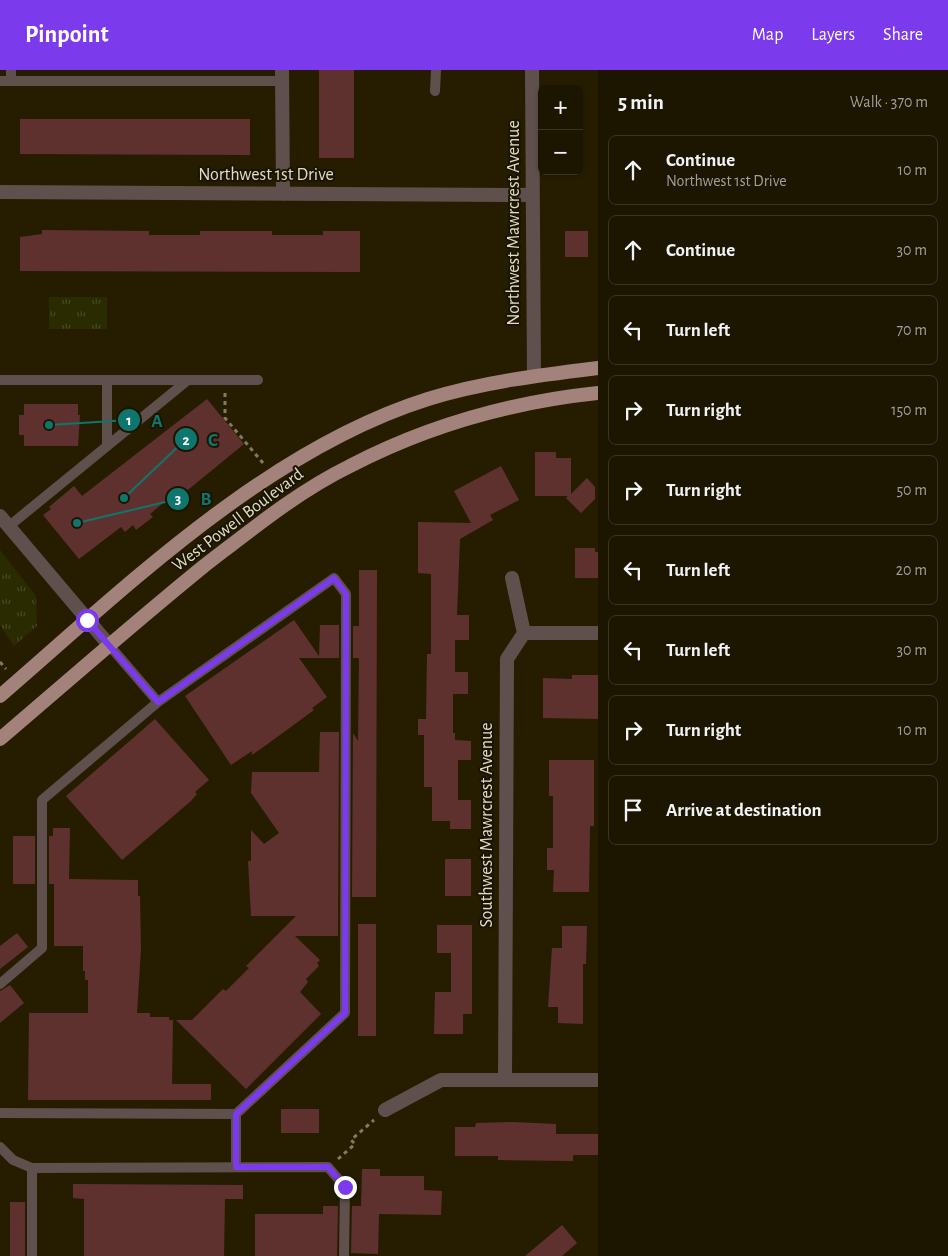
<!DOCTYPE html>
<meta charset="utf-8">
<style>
body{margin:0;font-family:"Alegreya Sans",sans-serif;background:#29230f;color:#f1f3f6}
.controls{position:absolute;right:15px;top:15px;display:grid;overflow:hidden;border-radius:8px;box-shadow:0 1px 4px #0004}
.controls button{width:45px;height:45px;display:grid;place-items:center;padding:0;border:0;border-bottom:1px solid #3a3522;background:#1c1600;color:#f1f3f6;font:25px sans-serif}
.stop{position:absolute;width:15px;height:15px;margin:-11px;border:4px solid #7c3aed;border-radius:50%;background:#fff}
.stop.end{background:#7c3aed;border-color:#fff;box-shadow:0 1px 5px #0008}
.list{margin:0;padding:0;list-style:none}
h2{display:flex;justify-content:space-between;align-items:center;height:65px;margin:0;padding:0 20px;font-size:21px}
h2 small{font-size:16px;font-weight:400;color:#a09f99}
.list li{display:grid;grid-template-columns:32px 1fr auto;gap:15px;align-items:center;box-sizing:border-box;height:70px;margin:0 10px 10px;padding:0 10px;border:1px solid #3a3522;border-radius:8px}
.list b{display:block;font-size:19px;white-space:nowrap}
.list p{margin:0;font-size:16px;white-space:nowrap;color:#a09f99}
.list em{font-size:16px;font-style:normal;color:#a09f99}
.icon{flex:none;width:28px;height:28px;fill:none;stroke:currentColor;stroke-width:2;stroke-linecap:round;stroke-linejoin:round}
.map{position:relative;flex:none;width:598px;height:1186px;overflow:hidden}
header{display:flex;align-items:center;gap:30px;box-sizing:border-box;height:70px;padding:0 25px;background:#7c3aed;color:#fff}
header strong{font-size:24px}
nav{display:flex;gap:28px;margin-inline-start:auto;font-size:18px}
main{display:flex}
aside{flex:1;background:#1c1600}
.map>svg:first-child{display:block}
</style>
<header>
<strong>Pinpoint</strong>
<nav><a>Map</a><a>Layers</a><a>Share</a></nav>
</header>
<main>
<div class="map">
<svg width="598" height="1186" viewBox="0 0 598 1186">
<defs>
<pattern id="grass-tufts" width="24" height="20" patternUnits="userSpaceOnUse" patternTransform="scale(1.25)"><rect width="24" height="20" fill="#2a2b00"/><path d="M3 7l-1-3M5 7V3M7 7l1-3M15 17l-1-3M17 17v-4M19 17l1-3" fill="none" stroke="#494924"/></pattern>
</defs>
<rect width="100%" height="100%" fill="#261d00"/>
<!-- grass -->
<path fill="url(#grass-tufts)" d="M49,227h58v32h-58z
M0,480l36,46 1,30 -23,20 -14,-21z"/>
<!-- building -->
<path fill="#5e312f" d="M319,0h35v88h-35z
M20,49h230v36l-230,-1z
M42,160l107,1v4h51v-4h72v4h51v-4h37v41l-340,-1v-34l22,-3z
M565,161h23v26h-23z
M207,329l37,45 -66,54 -3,-5 -25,21 3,3 -17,13 -3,-5 -8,7 -4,-5 -42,32 -36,-44 8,-6 -2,-2 25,-21 8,10z
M24,334h54v11h2l-2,31h-54v-11h-5v-20h5z
M535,382h21v6h15v36l16,-16 8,9v12l-14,14 -15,-15 2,-2h-33z
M501,396l18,34 -29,15 3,5 -33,19 -3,76h12v25h-14v32h13v22h-15v39h2v7l16,1v19h-13v40h13v29h-21v-8h-18v-34h-8v-52h-6v-16h8l1,-65h4v-80l-13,-1v-51l53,1 -17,-32z
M575,478h20v4h3v26h-23z
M359,500h18l-1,327h-24l1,-164 5,8 1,-83h-6v-32h6z
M294,550l25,36 1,-31h19v33h-40l28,39 -15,11 2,2 -45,33 -17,12v-4l-21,14 -46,-69z
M572,605h26v44l-55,-1v-40l29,1z
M155,649l54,61 -14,12 2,2 -6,7 -69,59 -56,-64z
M320,662h19l-1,204h-43l25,24 -3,3 2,3 -13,13 2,3 -8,10 21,22 -75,75 -70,-69h16l31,-31 3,2 23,-23 -3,-2 50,-50h-45l-3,-55h3v-31l13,14 15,-11 -28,-40 1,-21h67z
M549,690h45v66h-4l-1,66h-36l1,-22h-7v-22h6v-52h-4z
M53,758h17l-1,51 69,1v16h2l1,53 -4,64h13v4h19v3h4l-1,64h39v16h-183l1,-87h59v-33h-3v-9h-2v-25h-29v-62h-5v-48h4z
M13,766h22v48h-22z
M445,789h26v37h-26z
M358,854h18v112h-18z
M437,855h35v89h-9v20h-29l1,-42h16v-39h-14z
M562,856h25l-1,38h-3v60l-25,-1v-16h-10l4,-59h10z
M17,863l11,14 -28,22v-23z
M10,915l14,18 -24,20v-32z
M281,1039h38v24h-38z
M513,1052l43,2v10h42v21h-25v6l-75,-1v-4h-43v-29h20l1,-4z
M362,1099h18v7h44v14l18,1 -1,24 -62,-1 -1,40 -27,-1 1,-47h9z
M73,1114l170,1v14h-18l-1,57h-140v-57l-11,-1z
M10,1132h15v54h-15z
M323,1136h15l-1,50h-82v-42h68z
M562,1155l15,18 -15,13h-37z"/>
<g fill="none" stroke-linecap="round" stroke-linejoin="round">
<!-- path -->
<path stroke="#817a62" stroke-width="3" stroke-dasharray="4 4" stroke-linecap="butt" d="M225,323v25l38,45
M0,592l6,7
M338,1089l17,-15 -4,-4 23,-20"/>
<!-- service -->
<path stroke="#60504d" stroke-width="10" d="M0,11h282
M11,11v-11
M435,21l1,-21
M0,310h258
M107,310v66
M8,457l180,-147
M109,575l49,57
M0,914l42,-36v-148l116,-98 176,-124 12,16 -1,419 -109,101 -236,-1
M0,1077l13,13 19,8v88
M236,1097v-53
M32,1098l296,-1 17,20 -1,69"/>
<!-- minor -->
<path stroke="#60504d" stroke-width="14" d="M282,0l1,124
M532,0l2,306
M0,122l532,3
M0,446l109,129
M524,563h74
M505,1009l2,-420 17,-26 -12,-55
M385,1040l56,-30h157"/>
<!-- primary -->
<path stroke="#a2827b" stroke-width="14" d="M0,626c126,-109 266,-246 428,-297 55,-17 113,-24 170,-31
M0,669c68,-58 135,-117 204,-173 47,-36 93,-74 146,-100 77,-40 162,-64 248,-73"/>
</g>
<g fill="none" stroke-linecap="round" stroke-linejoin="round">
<!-- route -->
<path stroke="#7c3aed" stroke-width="6" d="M87,550l71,82 176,-124 12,16 -1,419 -109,101v53h92l17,20"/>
</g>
<g text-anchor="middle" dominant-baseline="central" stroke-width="4" stroke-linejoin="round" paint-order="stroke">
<!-- street labels -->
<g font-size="18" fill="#e0dbc9" stroke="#1b1401">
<text x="266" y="105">Northwest 1st Drive</text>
<text transform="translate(514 153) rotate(-90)">Northwest Mawrcrest Avenue</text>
<text transform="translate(238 450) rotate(-37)">West Powell Boulevard</text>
<text transform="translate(487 755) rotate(-90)">Southwest Mawrcrest Avenue</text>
</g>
</g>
<!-- callouts -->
<path fill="none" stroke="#0f766e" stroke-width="2" d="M49 355L129 350M124 428L186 369M77 453L178 429"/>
<g fill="#0f766e" stroke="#1b1401" stroke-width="2">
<circle cx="49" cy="355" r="5"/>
<circle cx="124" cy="428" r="5"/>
<circle cx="77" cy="453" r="5"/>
<circle cx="129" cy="350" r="12"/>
<circle cx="186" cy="369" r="12"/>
<circle cx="178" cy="429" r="12"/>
</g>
<g font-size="15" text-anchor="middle" font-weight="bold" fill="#fff">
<text x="129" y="355">1</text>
<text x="186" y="375">2</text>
<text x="178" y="434">3</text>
</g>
<g font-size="19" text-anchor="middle" font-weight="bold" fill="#0f766e" stroke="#1b1401" stroke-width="4" stroke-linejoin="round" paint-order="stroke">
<text x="157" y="357">A</text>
<text x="213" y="376">C</text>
<text x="206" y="435">B</text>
</g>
</svg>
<div class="controls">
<button>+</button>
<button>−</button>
</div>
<div class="stop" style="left:87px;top:550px"></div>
<div class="stop end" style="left:345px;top:1117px"></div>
</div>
<aside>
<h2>5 min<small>Walk · 370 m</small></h2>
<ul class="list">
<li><svg class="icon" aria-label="ahead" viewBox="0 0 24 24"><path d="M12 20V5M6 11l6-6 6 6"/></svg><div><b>Continue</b><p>Northwest 1st Drive</p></div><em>10 m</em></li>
<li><svg class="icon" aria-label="ahead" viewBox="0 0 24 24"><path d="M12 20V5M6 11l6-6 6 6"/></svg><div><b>Continue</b></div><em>30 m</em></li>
<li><svg class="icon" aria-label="left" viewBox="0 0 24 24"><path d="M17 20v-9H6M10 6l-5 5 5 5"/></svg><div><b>Turn left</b></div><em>70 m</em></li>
<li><svg class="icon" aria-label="right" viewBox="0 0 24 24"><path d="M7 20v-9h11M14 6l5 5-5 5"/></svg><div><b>Turn right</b></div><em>150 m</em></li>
<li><svg class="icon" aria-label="right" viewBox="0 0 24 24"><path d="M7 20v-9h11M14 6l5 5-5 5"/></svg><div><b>Turn right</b></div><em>50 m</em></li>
<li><svg class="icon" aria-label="left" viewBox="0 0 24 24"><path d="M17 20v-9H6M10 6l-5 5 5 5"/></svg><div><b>Turn left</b></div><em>20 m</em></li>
<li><svg class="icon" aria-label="left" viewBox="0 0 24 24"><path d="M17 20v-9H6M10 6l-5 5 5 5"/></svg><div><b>Turn left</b></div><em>30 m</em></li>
<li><svg class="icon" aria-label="right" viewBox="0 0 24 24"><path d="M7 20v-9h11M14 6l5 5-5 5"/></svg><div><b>Turn right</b></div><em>10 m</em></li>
<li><svg class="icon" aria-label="arrive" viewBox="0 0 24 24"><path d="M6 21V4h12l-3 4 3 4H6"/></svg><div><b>Arrive at destination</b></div></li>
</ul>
</aside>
</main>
